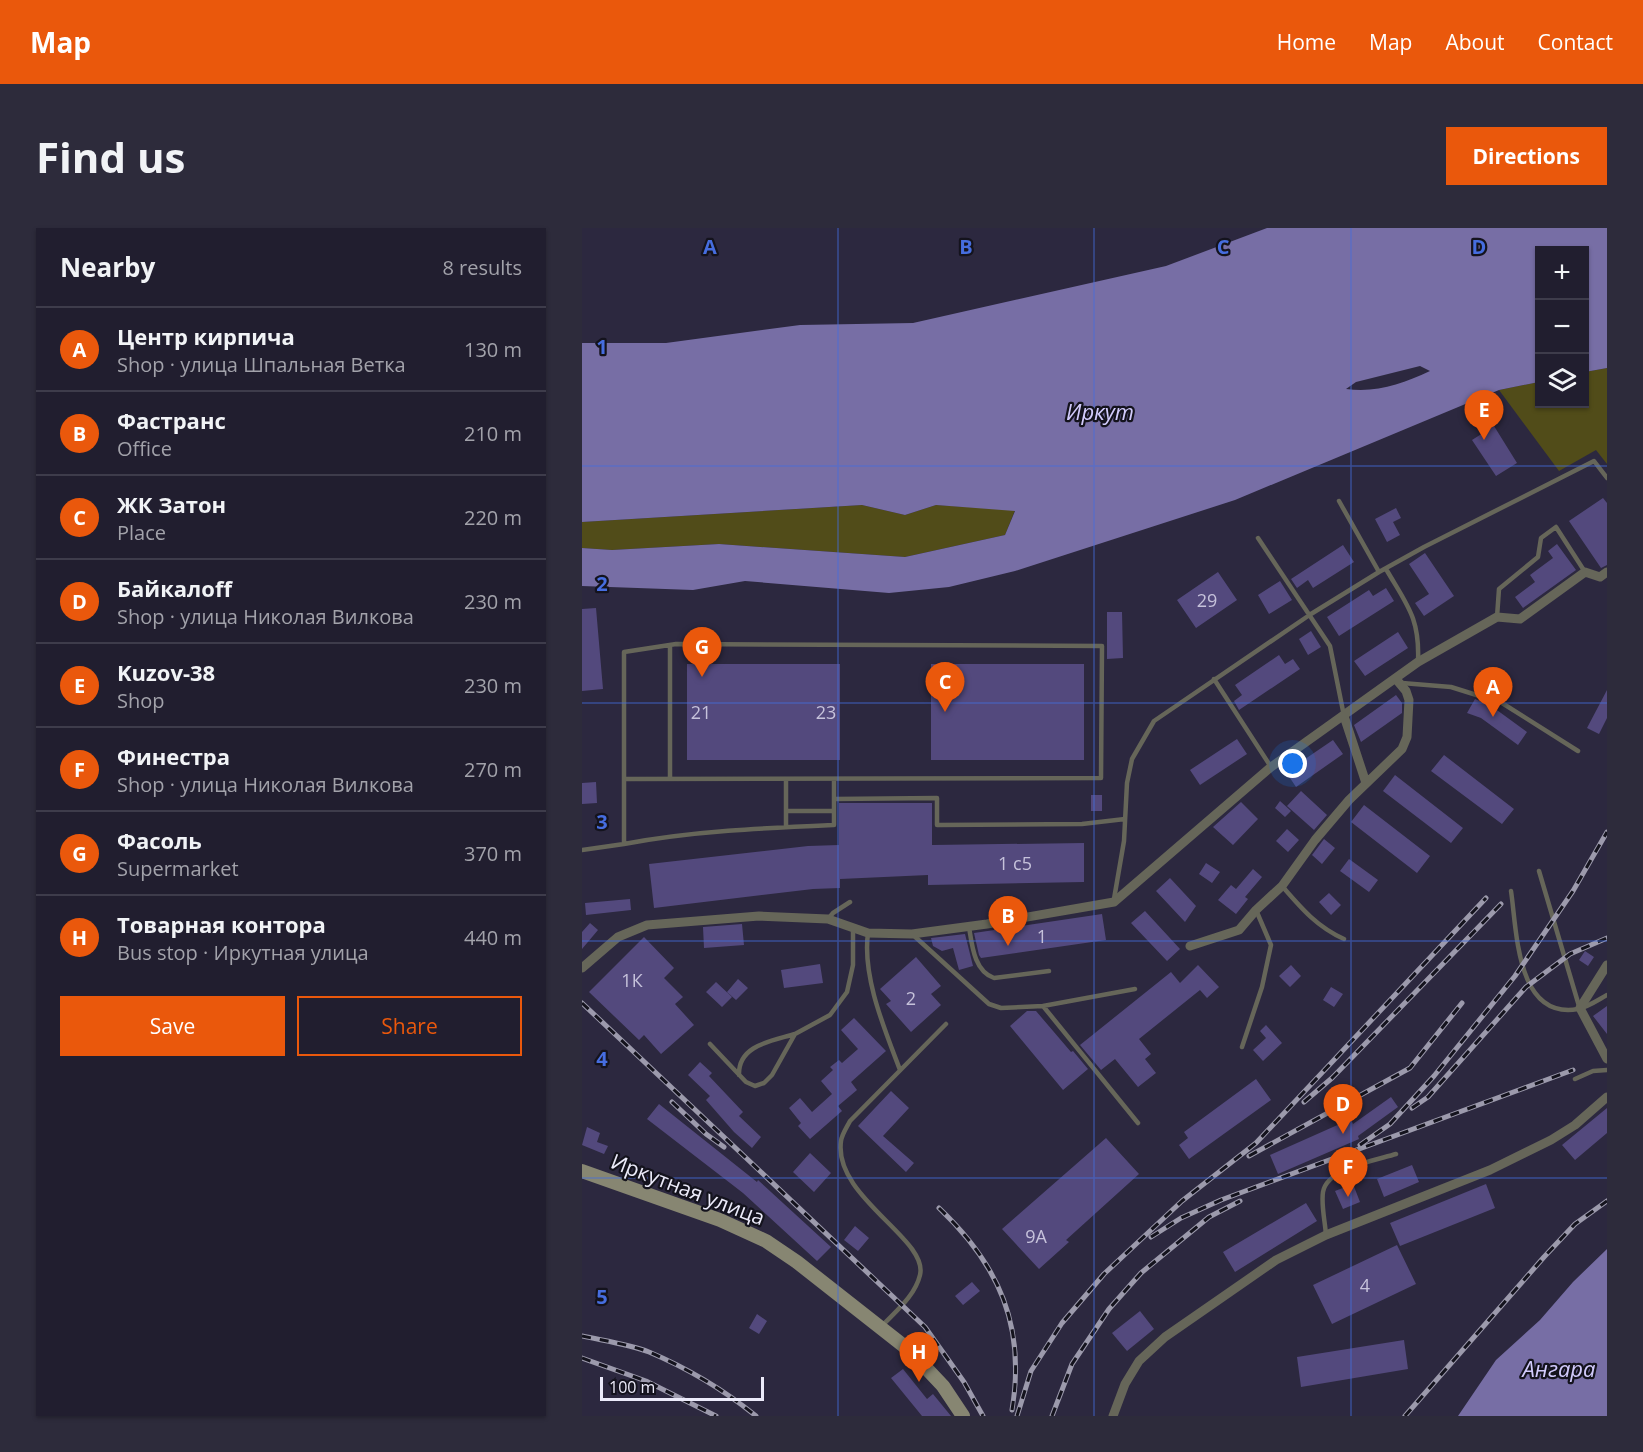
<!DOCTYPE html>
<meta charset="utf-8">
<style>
body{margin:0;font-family:"Open Sans",sans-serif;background:#2d2b3b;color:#f1f3f6}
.controls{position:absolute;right:18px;top:18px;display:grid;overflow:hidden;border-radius:0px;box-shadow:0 2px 4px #0004}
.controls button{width:54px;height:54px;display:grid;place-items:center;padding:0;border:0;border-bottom:2px solid #3e3c4b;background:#211e2f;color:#f1f3f6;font:30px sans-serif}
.scale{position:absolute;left:18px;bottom:15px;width:164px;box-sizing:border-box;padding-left:6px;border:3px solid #ecebfa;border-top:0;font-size:16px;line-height:21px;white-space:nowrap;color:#ecebfa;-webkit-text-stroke:4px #14131d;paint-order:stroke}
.you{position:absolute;left:711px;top:536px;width:21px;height:21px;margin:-15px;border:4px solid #fff;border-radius:50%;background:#1a73e8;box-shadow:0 0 0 9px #1a73e833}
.badge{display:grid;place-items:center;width:39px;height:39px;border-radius:50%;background:#ea580c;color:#fff;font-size:20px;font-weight:700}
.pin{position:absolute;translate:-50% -50px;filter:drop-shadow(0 2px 3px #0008)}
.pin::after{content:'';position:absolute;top:32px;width:21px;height:18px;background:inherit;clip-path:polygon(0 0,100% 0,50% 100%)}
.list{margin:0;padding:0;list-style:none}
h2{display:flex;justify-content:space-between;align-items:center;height:78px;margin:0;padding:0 24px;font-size:26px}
h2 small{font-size:20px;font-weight:400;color:#a2a2aa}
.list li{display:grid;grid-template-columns:39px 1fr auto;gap:18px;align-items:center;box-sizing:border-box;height:84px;padding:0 24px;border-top:2px solid #3e3c4b}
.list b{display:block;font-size:22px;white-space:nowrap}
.list p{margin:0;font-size:20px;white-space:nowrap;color:#a2a2aa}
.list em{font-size:20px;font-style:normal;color:#a2a2aa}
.actions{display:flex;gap:12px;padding:18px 24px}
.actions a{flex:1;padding:14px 0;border:2px solid #ea580c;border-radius:0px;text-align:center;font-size:21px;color:#ea580c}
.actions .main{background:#ea580c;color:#fff}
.icon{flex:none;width:33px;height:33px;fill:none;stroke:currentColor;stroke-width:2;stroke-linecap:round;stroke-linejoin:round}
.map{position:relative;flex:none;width:1025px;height:1188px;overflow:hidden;border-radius:0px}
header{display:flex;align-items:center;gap:36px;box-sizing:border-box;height:84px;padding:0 30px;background:#ea580c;color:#fff}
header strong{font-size:28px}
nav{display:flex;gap:33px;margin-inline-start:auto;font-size:21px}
.intro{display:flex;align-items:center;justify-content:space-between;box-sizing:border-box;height:144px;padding:0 36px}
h1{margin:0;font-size:42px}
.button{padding:15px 27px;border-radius:0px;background:#ea580c;color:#fff;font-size:21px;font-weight:700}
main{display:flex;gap:36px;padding:0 36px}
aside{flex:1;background:#211e2f;border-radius:0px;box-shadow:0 2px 4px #0004}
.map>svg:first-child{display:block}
</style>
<header>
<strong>Map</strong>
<nav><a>Home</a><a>Map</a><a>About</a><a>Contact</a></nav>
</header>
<div class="intro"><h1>Find us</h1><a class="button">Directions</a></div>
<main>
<aside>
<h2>Nearby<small>8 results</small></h2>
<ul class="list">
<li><span class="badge">A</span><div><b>Центр кирпича</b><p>Shop · улица Шпальная Ветка</p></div><em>130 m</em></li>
<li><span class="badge">B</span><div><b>Фастранс</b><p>Office</p></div><em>210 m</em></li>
<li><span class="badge">C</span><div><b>ЖК Затон</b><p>Place</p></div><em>220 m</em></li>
<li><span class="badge">D</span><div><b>Байкалoff</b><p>Shop · улица Николая Вилкова</p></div><em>230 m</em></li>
<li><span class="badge">E</span><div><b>Kuzov-38</b><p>Shop</p></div><em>230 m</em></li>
<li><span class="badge">F</span><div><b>Финестра</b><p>Shop · улица Николая Вилкова</p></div><em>270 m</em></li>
<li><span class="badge">G</span><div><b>Фасоль</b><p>Supermarket</p></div><em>370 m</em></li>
<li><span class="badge">H</span><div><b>Товарная контора</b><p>Bus stop · Иркутная улица</p></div><em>440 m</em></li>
</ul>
<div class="actions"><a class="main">Save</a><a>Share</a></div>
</aside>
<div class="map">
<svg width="1025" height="1188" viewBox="0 0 1025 1188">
<rect width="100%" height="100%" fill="#2c283f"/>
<!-- green -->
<path fill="#514c19" d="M1025,140v96l-11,-14 -37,21 -60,-81 40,-8v22h45l1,-32z
M280,277l43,10 31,-10 79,5 -10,25 -100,22 -186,-13 -107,6 -30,-2v-26z"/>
<!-- water -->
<path fill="#776ea5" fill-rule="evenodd" d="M685,0h340v140l-22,4 -1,-122h-45v132l-40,8 -264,110 -220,71 -66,16 -60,6 -144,-12 -52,9 -111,-4v-38l30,2 107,-6 186,13 100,-22 10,-24 -79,-6 -31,10 -43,-10 -280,17v-179h84l134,-18 113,-2 253,-57zM838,138l10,5c-28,13 -53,22 -84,18l10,-7z
M1025,1021v167h-149l38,-56 44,-40 33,-38z"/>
<!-- building -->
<path fill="#53497d" d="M912,198l23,37 -21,13 -24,-36z
M1021,270l4,5v62l-6,3 -32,-47z
M814,280l5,10 -8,4 7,13 -13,7 -12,-23z
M975,316l19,26 -53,38 -8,-11 20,-15 -5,-7 23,-17 -5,-7z
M761,317l11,17 -41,26 -5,-8 -11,8 -6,-9z
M843,325l29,43 -30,20 -9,-13 14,-9 -20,-30z
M636,344l19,28 -41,28 -19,-28z
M698,353l12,19 -23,14 -11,-19z
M804,360l8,13 -55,35 -12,-19 42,-27 4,6z
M14,380l7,81 -21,2v-82z
M525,384h15l1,46 -16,1z
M729,403l10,16 -13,8 -9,-16z
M816,404l10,16 -43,28 -11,-15z
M697,427l6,9 8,-5 7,10 -61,41 -5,-9 8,-6 -7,-10z
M105,436h153v96h-153z
M349,436h153v96h-153z
M1025,462v28l-8,16 -12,-6z
M814,467l6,8v10l-41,29 -7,-17z
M893,471l15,6 37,27 -9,13 -37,-27 -14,-5z
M655,511l10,15 -47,31 -10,-15z
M751,512l10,14 -47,33 -10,-15z
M862,527l70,54 -12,15 -71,-53z
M813,547l68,53 -12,15 -68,-52z
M14,554l1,21 -15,1v-21z
M719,563l26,24 -13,15 -27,-24z
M509,567h11v16h-11z
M698,573l11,10 -6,6 -10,-9z
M659,574l17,17 -25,26 -20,-18z
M257,575h93v42l152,-2v39l-156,3v-10l-88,4v9l-27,1 -159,19 -5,-44 159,-18 31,-1z
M782,577l66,51 -13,17 -66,-51z
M705,601l12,11 -11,12 -12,-11z
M742,611l11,9 -13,16 -10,-9z
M767,631l29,21 -9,12 -29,-21z
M624,635l14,9 -8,11 -13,-9z
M671,641l9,8 -17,20 3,2 -12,15 -18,-14 13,-15 5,4z
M588,650l26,28 -11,16 -29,-31z
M747,665l12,12 -10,10 -12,-13z
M48,671l1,11 -45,5 -1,-12z
M563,683l35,38 -13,12 -36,-38z
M520,686l4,26 -125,18 -2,-3 -5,-22z
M8,695l8,7 -16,19v-17z
M160,696l2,21 -40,3 -1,-21z
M383,706l8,32 -14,4 -6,-22 -11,3 -9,-5 -2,-8z
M62,709l30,31 -10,10 19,19 -8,7 19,21 -33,29 -17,-19 -5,5 -50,-48z
M1003,723l9,6 -6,9 -9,-6z
M334,729l25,29 -10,8 10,11 -30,27 -25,-28 5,-3 -11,-12z
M238,736l3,19 -39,5 -3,-18z
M616,737l21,22 -12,11 -7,-8 -61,49 12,15 -6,5 11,14 -18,14 -23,-28 -14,11 -21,-25 91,-73 9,11z
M709,737l10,11 -11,11 -11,-11z
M156,751l10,9 -12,12 -9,-8z
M134,754l16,15 -10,10 -16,-15z
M749,759l12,7 -9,13 -11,-7z
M1025,778v28l-14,-18z
M445,783h9l35,41 2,-1 15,18 -25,21 -53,-64z
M272,790l32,33 -35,31 6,8 -19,16 4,5 -32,28 -12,-13 3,-3 -12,-15 11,-10 12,14 20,-18 -11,-13 12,-11 -3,-3 9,-7 3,3 16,-14 -17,-19z
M684,797l16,18 -19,18 -10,-11 13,-12 -6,-7z
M118,834l12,11 -3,3 34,36 -4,4 22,21 -9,11 -18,-16 -28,-32 4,-4 -22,-21z
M674,851l15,21 -82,59 -10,-14 9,-7 -4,-6z
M309,863l18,17 -26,28 31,27 -8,9 -48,-46z
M809,869l7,10 -40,29 1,3 -81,35 -8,-19 81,-36 2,5z
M77,876l98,78 1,-2 73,67 -14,14 -74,-68 -96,-74z
M1025,880v25l-32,27 -13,-15z
M5,899l13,6 -3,9 11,4 -4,8 -22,-9z
M524,910l33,36 -73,66 3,2 -30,27 -37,-40z
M228,925l21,20 -17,19 -21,-20z
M830,937l7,17 -35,15 -7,-18z
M771,956l7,18 -17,7 -8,-18z
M904,956l9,24 -95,38 -10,-23z
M724,975l11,18 -82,51 -12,-20z
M273,998l14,12 -11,13 -14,-11z
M815,1017l19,39 -84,40 -19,-39z
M390,1054l8,9 -17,14 -8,-9z
M558,1083l14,18 -27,22 -15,-18z
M175,1086l10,7 -8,13 -10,-6z
M822,1112l4,29 -107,18 -4,-30z
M321,1141l24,30 6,-5 18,22h-29l-31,-38z"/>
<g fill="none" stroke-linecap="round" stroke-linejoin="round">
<!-- service -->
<path stroke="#666659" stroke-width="4.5" d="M757,273l40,71
M676,310l72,108 14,70
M804,341c21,36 34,49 32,93
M915,389l2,-28 39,-32 3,-19 15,-11 29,45
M88,417v134
M632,451l57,88
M820,455l49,4 51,16 76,48
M42,551l477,-1 1,-132 -426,-2 -52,8v192c69,-13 140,-16 210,-19v-26l103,-1v27l145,-1 43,-5
M204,551v48
M252,571v-20
M204,583h48
M0,622l42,-6
M957,643l40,135
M700,658c19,22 35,41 62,53
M929,663c6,39 5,129 67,118 10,-2 20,-9 29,-14
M532,671l10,-58 3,-58 5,-24 22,-38 157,-107 68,-42 45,-25 170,-86 13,17
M246,691l5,-6 17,-11
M387,699c3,18 5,44 25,51l55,-7
M286,705c-6,44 17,97 32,137
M330,706l77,70 12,4 42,-2 95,117
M461,778l92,-17
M128,816l36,38 9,4 9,-3 8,-8 23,-41 35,-19 17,-23 6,-27v-37
M660,819l20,-60 9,-42 -15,-35
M157,847c-1,-30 33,-34 56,-41
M993,851l18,-8 14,-1
M744,1007c-1,-14 -5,-30 -3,-43 4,-24 54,-32 73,-38
M300,1098c14,-15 33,-30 38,-51 9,-36 -87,-78 -79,-134 1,-7 6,-14 9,-20l96,-97"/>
<!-- minor -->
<path stroke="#666659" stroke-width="9" d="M762,488l22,67
M608,718l49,-16 17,-20 26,-24 33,-46 34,-40 53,-51 5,-12 2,-37 -3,-9 -10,-12
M1025,737l-27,43 27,51
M0,740l36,-31 29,-12 112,-9 69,3 40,14 44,1 75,-10 127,-22 157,-135 147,-105 79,-45 23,2 65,-47 15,5 7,-5
M531,1188l12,-32 14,-23 26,-24 111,-77 50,-25 164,-65 61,-30 24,-15 32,-28"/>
<!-- secondary -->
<path stroke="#878672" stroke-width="14" d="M0,943l138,49 46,21 31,21 112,88 34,36 20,30"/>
<!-- rail casing -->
<g stroke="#9c9aac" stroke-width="5">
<path id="rail" d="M0,775l343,324 39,55 19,34
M90,874l34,32 18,13
M722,874l28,-24 169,-174
M830,880l16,-11 98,-110 44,-33 37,-16
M778,917l30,-21 44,-48 81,-100 58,-85 34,-59
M667,928l161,-88 52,-65
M357,980c60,57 87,118 73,202
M569,1009l30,-19 40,-18 352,-130
M0,1108c23,5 46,8 67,16 38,16 75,38 107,64
M0,1130l64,23 70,35
M435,1188l14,-45 31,-48 42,-49 78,-73 74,-58 230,-245
M470,1188l20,-52 37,-55 32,-36 68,-56 31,-16
M823,1188l139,-159 31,-33 32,-23"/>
</g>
<!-- rail -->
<use href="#rail" stroke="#14131d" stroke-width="3" stroke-dasharray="9" stroke-linecap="butt"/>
</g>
<!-- grid -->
<path fill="none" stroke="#466ddf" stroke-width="1.5" stroke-opacity="0.55" d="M256,0v1188M512,0v1188M769,0v1188M0,238h1025M0,475h1025M0,713h1025M0,950h1025"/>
<g text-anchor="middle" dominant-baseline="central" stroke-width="4.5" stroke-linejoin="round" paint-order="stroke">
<!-- number labels -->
<g font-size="18" fill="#c6c2db">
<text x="625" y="372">29</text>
<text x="119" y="484">21</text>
<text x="244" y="484">23</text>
<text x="433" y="635">1 с5</text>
<text x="460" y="708">1</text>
<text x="50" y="752">1К</text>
<text x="329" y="770">2</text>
<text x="454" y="1008">9А</text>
<text x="783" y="1057">4</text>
</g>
<!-- street labels -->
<g font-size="21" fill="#ecebfa" stroke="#14131d">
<text transform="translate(106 961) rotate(21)">Иркутная улица</text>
</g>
<!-- water labels -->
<g font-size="22" font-style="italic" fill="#d2cbfc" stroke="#14131d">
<text x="518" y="183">Иркут</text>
<text x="977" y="1140">Ангара</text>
</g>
</g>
<g font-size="20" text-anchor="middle" font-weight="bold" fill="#466ddf" stroke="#14131d" stroke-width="4.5" stroke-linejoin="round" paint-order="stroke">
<text x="128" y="26">A</text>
<text x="384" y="26">B</text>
<text x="641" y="26">C</text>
<text x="897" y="26">D</text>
<text x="20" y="126">1</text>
<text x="20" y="363">2</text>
<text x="20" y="601">3</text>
<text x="20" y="838">4</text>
<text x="20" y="1076">5</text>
</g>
</svg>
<div class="controls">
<button>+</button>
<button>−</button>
<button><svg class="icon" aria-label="layers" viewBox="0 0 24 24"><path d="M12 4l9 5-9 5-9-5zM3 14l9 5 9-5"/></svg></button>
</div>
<div class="scale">100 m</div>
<div class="you"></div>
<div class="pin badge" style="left:911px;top:489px">A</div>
<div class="pin badge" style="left:426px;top:718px">B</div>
<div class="pin badge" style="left:363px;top:484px">C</div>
<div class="pin badge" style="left:761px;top:906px">D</div>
<div class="pin badge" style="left:902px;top:212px">E</div>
<div class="pin badge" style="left:766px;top:969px">F</div>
<div class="pin badge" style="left:120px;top:449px">G</div>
<div class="pin badge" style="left:337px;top:1154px">H</div>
</div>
</main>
